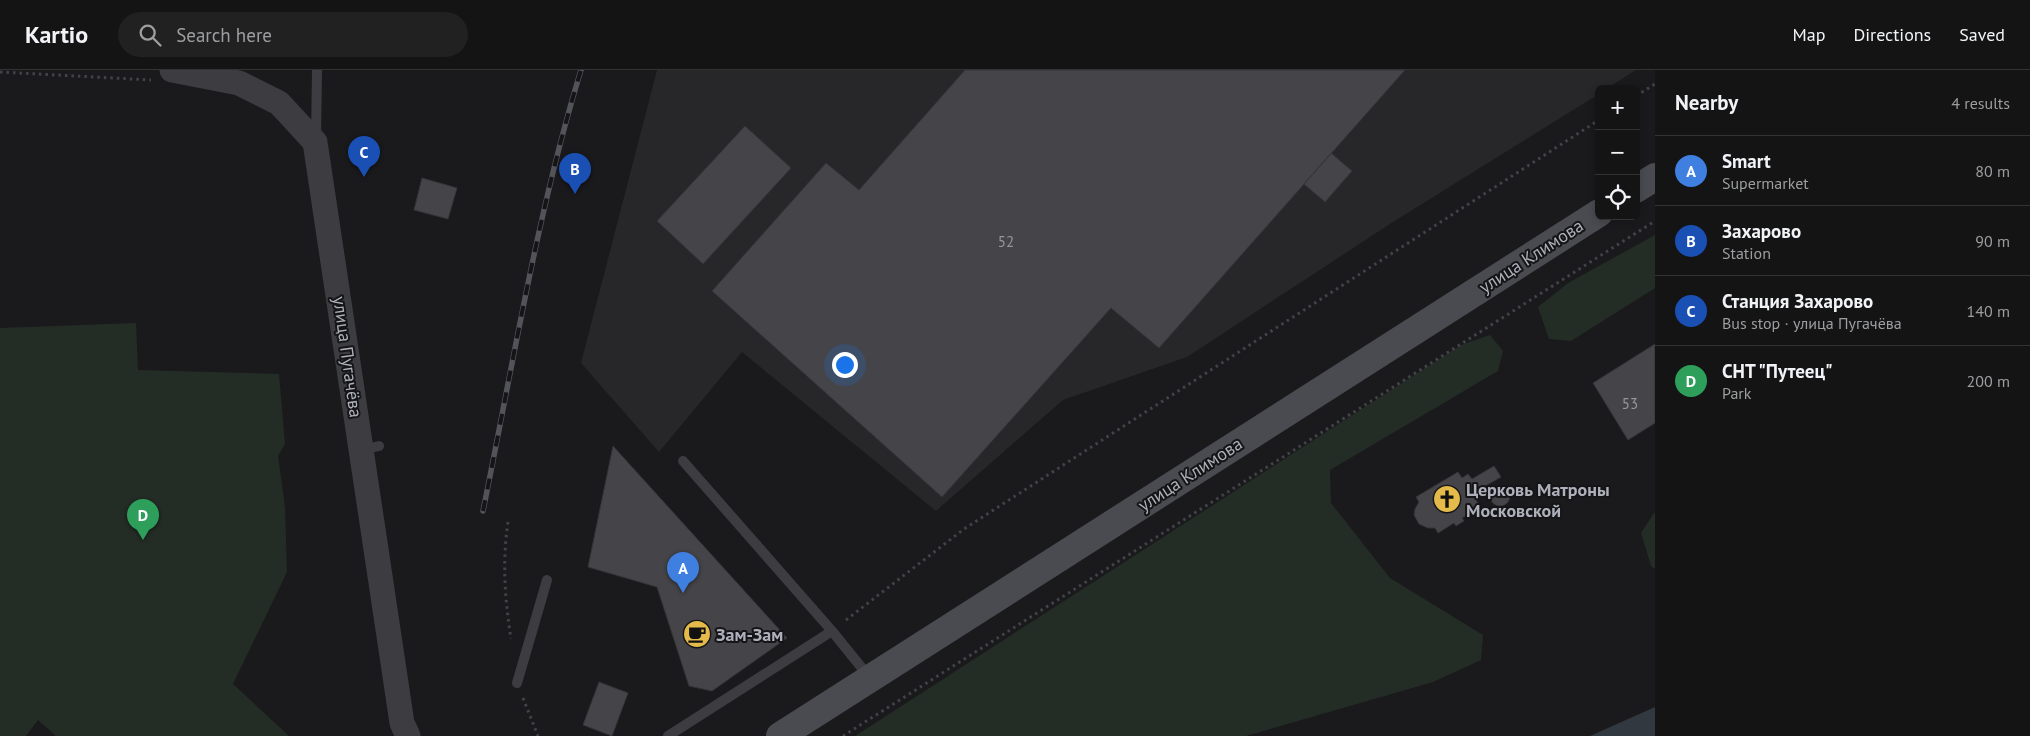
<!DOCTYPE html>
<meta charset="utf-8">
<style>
body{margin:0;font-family:"PT Sans",sans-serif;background:#212122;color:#f1f3f6}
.controls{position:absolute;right:15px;top:15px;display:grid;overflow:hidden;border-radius:8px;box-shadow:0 2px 8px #0003}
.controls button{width:45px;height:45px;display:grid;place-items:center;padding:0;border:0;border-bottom:1px solid #333334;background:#141415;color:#f1f3f6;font:25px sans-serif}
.you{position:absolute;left:844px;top:294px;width:18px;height:18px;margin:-12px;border:4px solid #fff;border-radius:50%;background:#1a73e8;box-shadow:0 0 0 8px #1a73e833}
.badge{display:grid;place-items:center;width:32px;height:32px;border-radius:50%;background:#db2777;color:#fff;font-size:16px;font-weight:700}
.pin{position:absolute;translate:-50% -41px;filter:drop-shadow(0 1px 2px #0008)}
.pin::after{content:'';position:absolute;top:26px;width:18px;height:15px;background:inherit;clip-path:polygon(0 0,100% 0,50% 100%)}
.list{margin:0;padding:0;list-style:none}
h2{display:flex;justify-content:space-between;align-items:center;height:65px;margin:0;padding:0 20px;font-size:21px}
h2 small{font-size:16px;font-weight:400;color:#9d9ea0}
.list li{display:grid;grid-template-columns:32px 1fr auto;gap:15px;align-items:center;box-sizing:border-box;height:70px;padding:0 20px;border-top:1px solid #333334}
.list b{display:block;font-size:19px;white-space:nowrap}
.list p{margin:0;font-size:16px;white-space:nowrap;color:#9d9ea0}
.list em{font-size:16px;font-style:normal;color:#9d9ea0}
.icon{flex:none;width:28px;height:28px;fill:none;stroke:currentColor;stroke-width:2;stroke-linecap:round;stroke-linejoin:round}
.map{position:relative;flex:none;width:1655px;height:666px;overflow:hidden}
header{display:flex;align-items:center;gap:30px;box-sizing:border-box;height:70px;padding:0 25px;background:#141415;border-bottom:1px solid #333334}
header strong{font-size:24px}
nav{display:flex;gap:28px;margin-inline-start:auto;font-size:18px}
.search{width:350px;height:45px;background:#212122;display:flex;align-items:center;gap:12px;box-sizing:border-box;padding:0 18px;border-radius:28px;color:#9d9ea0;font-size:19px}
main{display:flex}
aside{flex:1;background:#141415}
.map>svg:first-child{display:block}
</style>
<header>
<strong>Kartio</strong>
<div class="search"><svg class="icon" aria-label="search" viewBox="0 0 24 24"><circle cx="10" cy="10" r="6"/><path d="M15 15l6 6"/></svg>Search here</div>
<nav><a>Map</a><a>Directions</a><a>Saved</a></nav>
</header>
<main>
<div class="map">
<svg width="1655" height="666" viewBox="0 0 1655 666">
<rect width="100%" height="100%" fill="#1a1a1c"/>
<!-- built -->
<path fill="#272629" d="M657,0h979l-30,19h-7v5l-206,128 -206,135 -124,43 -127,111 -194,-159 -83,100 -78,-89z"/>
<!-- green -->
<path fill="#242c26" d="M1655,165v53l-84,53 -22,-2 -11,-32 30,-24z
M136,253l2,47 141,4 6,70 -7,12 7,51 2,65 -54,112 56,52h-233l-18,-16 -12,16h-26v-408z
M1490,265l13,16 -5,20 -168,99 1,33 59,75 93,57 -2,25 -48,22 -187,54h-391l606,-391z
M1654,443h1v56l-4,-3 -10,-33z"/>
<!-- water -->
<path fill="#313840" d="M1655,637v29h-65z"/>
<!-- building -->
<path fill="#454549" stroke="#353538" d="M965,0h440l-246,278 -48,-40 -169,189 -230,-206 114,-128 33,27z
M745,56l46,42 -88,96 -46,-43z
M1331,83l21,18 -27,31 -21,-18z
M422,108l35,10 -9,31 -34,-9z
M1655,274v79l-27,17 -35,-57z
M613,376l174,192 -75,53 -23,-5 -32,-99 -69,-20z
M1494,396l7,11 -23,13 4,6 -6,4 4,7 -18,11 2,3 -8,5 -2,-3 -16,10 -3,-5h-7l-9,-4 -5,-9 1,-6 4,-7 -3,-5 42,-25 4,6 6,-4 4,5z
M1490 426a10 10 0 1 1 20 0a10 10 0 1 1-20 0Z
M599,612l29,11 -16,43 -29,-11z"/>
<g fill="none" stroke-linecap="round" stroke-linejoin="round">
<!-- path -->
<path stroke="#424348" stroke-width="3" stroke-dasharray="2.5 4" stroke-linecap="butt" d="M0,2l151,8
M1636,26l19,-12
M508,452c-6,41 -3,77 3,117
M846,550l118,-91 635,-409
M523,628l15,38
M843,666l812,-515"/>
<!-- service -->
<path stroke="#3c3c41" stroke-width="10" d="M316,68l1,-68
M362,380l17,-4
M683,391l149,170 38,47
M517,613l30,-103
M668,666l164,-105"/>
<!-- tertiary -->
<path stroke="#3c3c41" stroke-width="25" d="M172,0l67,13 40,20 36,39 87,581 6,13"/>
<!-- secondary -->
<path stroke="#4a4b51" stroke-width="28" d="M1636,119l19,-12
M780,666l819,-523"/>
<!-- rail casing -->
<g stroke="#53545a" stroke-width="5.5">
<path id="rail" d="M483,441c30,-147 54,-297 98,-441"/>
</g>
<!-- rail -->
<use href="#rail" stroke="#151517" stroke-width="4" stroke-dasharray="11" stroke-linecap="butt"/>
</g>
<!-- icons -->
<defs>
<g id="church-disc" transform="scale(1.4375)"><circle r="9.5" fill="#e4ba4a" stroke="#151517"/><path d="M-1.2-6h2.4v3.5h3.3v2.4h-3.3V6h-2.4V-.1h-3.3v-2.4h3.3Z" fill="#111"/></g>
<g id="cafe-disc" transform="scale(1.4375)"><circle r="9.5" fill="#e4ba4a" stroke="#151517"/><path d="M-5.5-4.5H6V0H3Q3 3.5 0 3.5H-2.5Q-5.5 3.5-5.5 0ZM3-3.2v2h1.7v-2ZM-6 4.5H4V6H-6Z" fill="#111"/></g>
</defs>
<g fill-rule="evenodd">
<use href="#church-disc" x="1447" y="429"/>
<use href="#cafe-disc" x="697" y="564"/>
</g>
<g text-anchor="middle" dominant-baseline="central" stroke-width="4" stroke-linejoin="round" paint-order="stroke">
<!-- number labels -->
<g font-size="15" fill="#94969e">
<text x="1006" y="171">52</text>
<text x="1630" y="333">53</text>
</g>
<!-- street labels -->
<g font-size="18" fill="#aeb1bb" stroke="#151517">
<text transform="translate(1531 186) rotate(-33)">улица Климова</text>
<text transform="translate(348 287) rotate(82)">улица Пугачёва</text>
<text transform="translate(1190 404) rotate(-33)">улица Климова</text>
</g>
<!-- poi labels -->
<g font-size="18" font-weight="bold" fill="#aeb1bb" stroke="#151517" text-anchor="start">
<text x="1466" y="419">Церковь Матроны<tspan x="1466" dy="21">Московской</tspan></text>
<text x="716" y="564">Зам-Зам</text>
</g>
</g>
</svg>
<div class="controls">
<button>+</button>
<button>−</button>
<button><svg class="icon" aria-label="locate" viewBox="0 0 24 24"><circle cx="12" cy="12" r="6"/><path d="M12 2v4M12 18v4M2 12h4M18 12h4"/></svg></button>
</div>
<div class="you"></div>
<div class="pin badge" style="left:683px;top:523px;background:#3f7fe0">A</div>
<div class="pin badge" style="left:575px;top:124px;background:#1a4fb4">B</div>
<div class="pin badge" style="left:364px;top:107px;background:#1a4fb4">C</div>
<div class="pin badge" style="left:143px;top:470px;background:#2e9e5b">D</div>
</div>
<aside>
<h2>Nearby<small>4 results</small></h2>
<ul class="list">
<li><span class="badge" style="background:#3f7fe0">A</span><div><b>Smart</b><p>Supermarket</p></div><em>80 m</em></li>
<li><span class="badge" style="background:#1a4fb4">B</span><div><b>Захарово</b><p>Station</p></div><em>90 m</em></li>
<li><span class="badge" style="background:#1a4fb4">C</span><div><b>Станция Захарово</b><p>Bus stop · улица Пугачёва</p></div><em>140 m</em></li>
<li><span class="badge" style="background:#2e9e5b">D</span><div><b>СНТ &quot;Путеец&quot;</b><p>Park</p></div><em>200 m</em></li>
</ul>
</aside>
</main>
